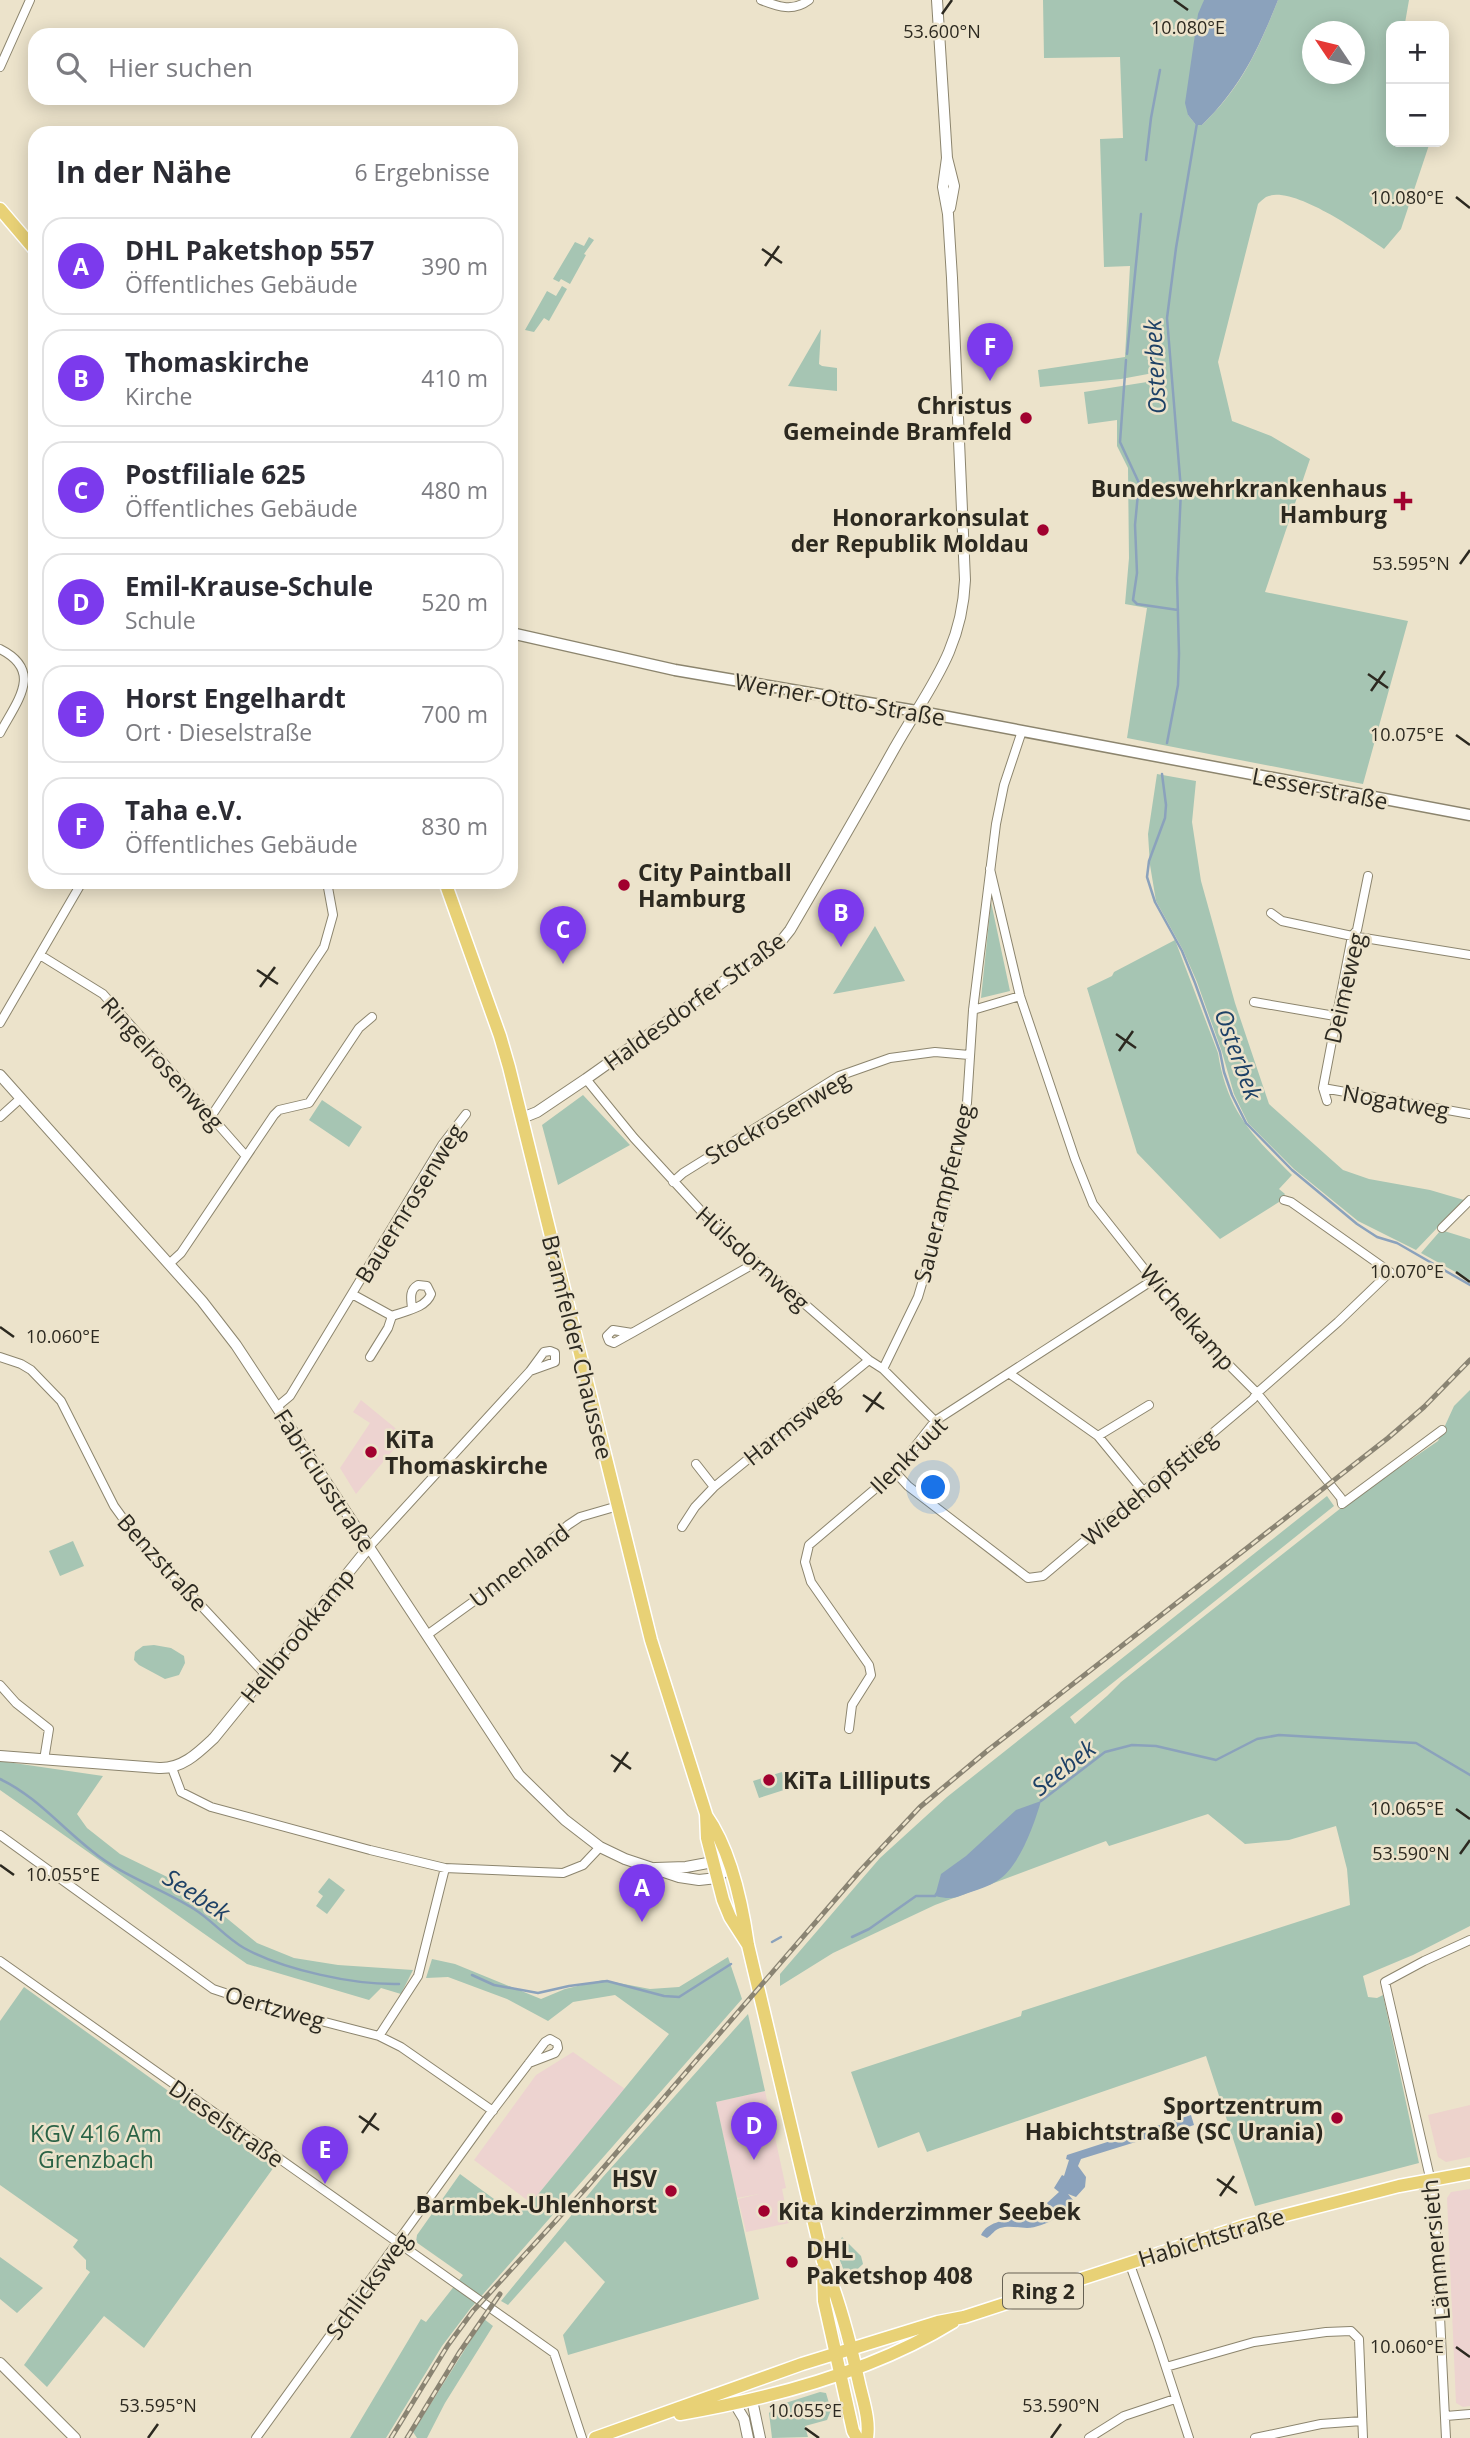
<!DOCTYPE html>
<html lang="de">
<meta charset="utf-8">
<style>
body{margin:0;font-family:"Open Sans",sans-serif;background:#f2f2f3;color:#2b2b33}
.controls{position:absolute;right:21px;top:21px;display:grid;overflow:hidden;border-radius:14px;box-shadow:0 4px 18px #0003}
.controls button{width:63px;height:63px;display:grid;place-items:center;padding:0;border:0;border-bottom:2px solid #e1e1e2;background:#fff;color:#2b2b33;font:35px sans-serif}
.compass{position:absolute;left:1302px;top:21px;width:63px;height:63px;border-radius:50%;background:#fff;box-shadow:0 4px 18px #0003;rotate:305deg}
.you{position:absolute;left:934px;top:1488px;width:24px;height:24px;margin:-18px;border:5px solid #fff;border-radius:50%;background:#1a73e8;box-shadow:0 0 0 10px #1a73e833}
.badge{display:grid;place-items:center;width:46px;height:46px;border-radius:50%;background:#7c3aed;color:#fff;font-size:23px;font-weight:700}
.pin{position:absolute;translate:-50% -58px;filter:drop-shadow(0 2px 4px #0008)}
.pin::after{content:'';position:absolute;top:37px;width:24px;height:21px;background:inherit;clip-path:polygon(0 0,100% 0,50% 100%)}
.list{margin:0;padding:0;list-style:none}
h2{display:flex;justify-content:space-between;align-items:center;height:91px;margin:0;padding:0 28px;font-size:30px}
h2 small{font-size:23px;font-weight:400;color:#7c7c81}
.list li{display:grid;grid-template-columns:46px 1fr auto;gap:21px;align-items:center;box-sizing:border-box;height:98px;margin:0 14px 14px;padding:0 14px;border:2px solid #e1e1e2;border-radius:21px}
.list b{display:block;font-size:26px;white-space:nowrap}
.list p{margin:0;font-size:23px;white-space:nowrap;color:#7c7c81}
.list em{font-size:23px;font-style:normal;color:#7c7c81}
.icon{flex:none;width:38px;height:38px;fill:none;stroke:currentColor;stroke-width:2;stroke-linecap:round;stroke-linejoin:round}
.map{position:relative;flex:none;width:1470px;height:2438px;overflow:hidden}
.search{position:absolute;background:#fff;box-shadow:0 4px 18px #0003;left:28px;top:28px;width:490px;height:77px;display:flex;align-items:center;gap:18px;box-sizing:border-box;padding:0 24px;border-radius:21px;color:#7c7c81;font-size:26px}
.panel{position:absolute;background:#fff;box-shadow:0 4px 18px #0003;left:28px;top:126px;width:490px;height:763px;border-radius:21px}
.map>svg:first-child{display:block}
</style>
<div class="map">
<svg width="1470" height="2438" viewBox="0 0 1470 2438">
<rect width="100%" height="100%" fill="#ece3cb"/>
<!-- industrial -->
<path fill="#edd3cc" d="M1470,2105v52l-24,5 -8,-5 -10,-42z"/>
<!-- education -->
<path fill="#edd3d0" d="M361,1400l44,36 -49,58 -16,-26 30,-45 -17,-11z
M573,2052l52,37 -94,114 -57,-43 62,-85z
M765,2091l21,97 -4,1 7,34 -43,9 -8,-33 21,-5 -22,4 -21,-96z
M1470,2189v217l-7,1 -7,-4 -9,-205 4,-6z"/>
<!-- green -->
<path fill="#a6c5b3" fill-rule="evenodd" d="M1043,0h161l-16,115 8,10h6c40,-38 56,-75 76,-125h131l-4,23 2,3h-16v116h39l-29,87 -17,20c-22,-15 -92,-65 -118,-52 -3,2 -6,5 -8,7l-40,158 14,59 39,15 39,23 -45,133 143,29 -45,163 -236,-46 20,-130 -22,-4 4,-46 -1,-90 -11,-22v-26l-29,4 -4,-32 82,-13 -2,-8 -43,8 -81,8 -2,-17 87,-13 5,-91 -26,1 -4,-128 23,-1 -3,-81 -76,1zM1312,32h42v42h-42z
M589,237l5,3 -10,14 2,1 -16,29 -9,-5 -2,3 -6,-3 22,-37 9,4z
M562,286l5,3 -18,32 -5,-3 -10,14 -9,-2 22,-39 9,5z
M821,329l-2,35 3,2 15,2v23l-49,-5z
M1157,774l39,7 -4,41 9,59 34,122 34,101 74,66 26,9 61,11 34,10 -48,50 -58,-29 -64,-52 -46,-46 -14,-29 -12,-42 -25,-70 -14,-32 -27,-49 -6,-36 -2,-31z
M991,902l19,89 -29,7z
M875,926l30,55 -72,13z
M1175,940l43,113c9,58 34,82 74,122l-13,14 6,5 -6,8 -59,37 -83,-86 -50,-165 25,-12 2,-4z
M583,1095l47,50 -72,40 -16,-60z
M322,1100l40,27 -13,20 -40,-27z
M1441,1230l29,9v41l-49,-27z
M1470,1390v536l-57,29 -50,21 5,21 9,1 6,-3 36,168 -164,43 -49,-150 -279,96 -8,-20 -41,16 -27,-76 170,-56 1,-5 328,-106 -3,-36 -11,-43 -47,14 -44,4 -37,-30 -99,32 -3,-5 -171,64 -102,48 -53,33v-12l100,-116 67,-61 380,-301 7,10 -264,211 5,7 32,-28 14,-14 225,-178 92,-63 16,-35z
M73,1541l11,25 -24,10 -11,-25z
M154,1645l17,3 13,8 1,7 -6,12 -14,4 -26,-14 -5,-5 1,-8 8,-6z
M0,1761l103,15 -26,38 10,14 33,26 70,34 67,55 37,15 44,7 75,5 -12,24 -20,-6 -12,12 -122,-36 -247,-174z
M782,1772l5,17 -28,9 -6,-17z
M329,1878l16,12 -18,24 -11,-8 7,-10 -5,-4z
M728,1957l14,42 -272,310 -28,37 -56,92h-36l71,-119 5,3 37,-47 -47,-33 1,-7 43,-61 53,39 18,-10 138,-169 -54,-39 -42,7 -25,19 -41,-22 -59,-22 -22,1 6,-19 23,5 86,35 24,-10 38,-9 47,9 29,-2z
M24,1987l250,180 -130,181 -40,-32 -57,71 -23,-22 66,-93 -4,-3v-9l-13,-13 5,-7 -78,-55v-164z
M748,2014l17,77 -49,11 43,197 -191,56 -5,-20 42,-53 -40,-41 -57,64 -7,-4 101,-123z
M842,2237l19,19 2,8 -16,15 -11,-29z
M0,2257l43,31 -26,25 -17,-14z
M484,2319l9,7 -48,77 -18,35h-10l-4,-6z
M820,2392l6,1 5,17 -4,10 -22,6 3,11 -36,1 -3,-25 7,-7z"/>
<!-- water -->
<path fill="#8ba2bc" d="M1204,0h74c-20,50 -37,87 -76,125h-6l-8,-10 -3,-12 13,-89z
M1041,1801c-7,24 -22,67 -44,80 -8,5 -17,8 -26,11 -16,6 -19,8 -36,4l6,-22 25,-18 50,-46z
M1191,2115l3,10 -38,13 -1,-2 -74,23 -3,7 8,11 -1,10 -9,10 -8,-3 5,6c-8,15 -28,27 -46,28 -9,0 -17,-3 -27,0 -6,2 -8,7 -13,10l-6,-3c10,-20 43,-13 62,-23l-1,-1 7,-5 -2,-3 12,-11 -5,-4 8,-13 2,1 5,-16 -3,-1 1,-4z"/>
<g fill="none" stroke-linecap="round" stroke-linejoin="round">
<!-- stream -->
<path stroke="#8ba2bc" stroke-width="2.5" d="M1146,160l5,-42 9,-48
M1127,354l14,-140
M1126,360l-6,82 19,41 -4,42 2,48 -4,27 4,4 41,6
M1167,743l11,-58 1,-31 -2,-76 4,-88 -14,-172 9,-70 21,-125
M1162,774l4,31 -1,13 -16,43 -2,16 8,25 27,49 13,32 25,69 4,20 8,23 14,28 46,47 65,54 20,13 20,6 73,42
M0,1779c36,17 61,48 92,72 30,25 69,37 102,58 18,11 32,29 50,39 40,22 110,37 155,36
M1041,1801l64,-49 27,-7 24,1 60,14 41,-21 22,-4 137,8 54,32
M852,1937l17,-8 47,-33h19l2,-3
M772,1942l9,-5
M472,1975l22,10 44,8 31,-7 38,-5 57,15 15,1 52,-33"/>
<!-- minor casing -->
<g stroke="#8c856e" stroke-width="10">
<path id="minor" d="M761,0c18,7 32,12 48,0
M0,67l30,-67
M0,649c44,22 17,52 0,84
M990,869l30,127 55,163 18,45 60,76 74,83 30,30 84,105 1,6 100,-74
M1271,913l11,8 70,15 118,19
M40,955l63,39 142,161
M1254,1002l81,14
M973,1010l47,-14
M0,1023l82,-141
M586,1079l48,59 80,87 155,135 14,9 52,52
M1323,1088l147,26
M1327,1101l-4,-13 29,-152 5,-6 11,-54
M212,1115l112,-168 9,-32 -6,-33
M0,1117l21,-19
M673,1182l10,-9 156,-97 51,-18 45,-6 34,3
M1442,1228l28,-28
M169,1264l12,-11 93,-138 5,-5 30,-7 50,-75 13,-11
M352,1294l40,22c13,-5 34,-8 39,-22l-4,-8 -9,-1c-9,5 -7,14 -6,23
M632,1333l-18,10 -5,-2 -2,-5 6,-6 19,3 125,-71
M0,1357l21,7 10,6 30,31 53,105 21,29 130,139
M370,1357l18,-29 4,-12
M883,1369l35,-72 28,-95 21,-99 6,-93 23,-186 8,-39 18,-54
M1010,1374l88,62 46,56
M278,1406l12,-10 152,-251 24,-31
M1098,1436l51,-31
M696,1464l18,23
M895,1472l13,14 120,92 15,-2 210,-177 4,-6 81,-71 52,-50 -99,-70 -7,-2
M682,1527l13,-20 19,-20 155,-127
M369,1547l161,-176 25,-9v-9l-5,-2 -6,1 -14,19
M427,1635l86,-62 55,-48 12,-8 38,-11
M0,1685l16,18 33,26 -5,31
M849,1729l3,-24 19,-30 -2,-10 -58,-83 -6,-20 4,-17 86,-73 40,-51 218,-141
M172,1768l9,24 30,15 159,43 75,18 118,5 20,-8 17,-18
M0,1835l213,154 54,18 112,29 22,11 92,64
M0,1961l554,392 28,85
M379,2036l39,-60 27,-108
M1129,2262l28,78 32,98
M1166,2367l88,-25 72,-10 25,-1 8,8 4,99
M1446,2416l24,-2
M256,2438l231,-320 58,-76 5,-3 7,4 1,5 -3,5 -26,10
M1089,2438l35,-22 51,-17
M1255,2438l66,-14 41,-3
M1446,2438l-12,-243 -49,-213 39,-21 46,-21"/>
</g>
<!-- tertiary casing -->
<g stroke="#8c856e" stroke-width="12">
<path id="tertiary" d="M937,0l10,158 7,28 -4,22
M0,1075l202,226 34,44 283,430 46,45 35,27 25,12 54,18 20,3 18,-2 12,-11 -16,-5 -27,5 -31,1
M522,1118l15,-6 49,-33 196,-139 8,-10c35,-60 70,-120 104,-181 33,-59 68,-97 71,-169l-13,-302 -4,-64 -5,-27 4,-29
M0,1756l159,12c23,1 39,-15 55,-30l155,-191
M0,2363l75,75
M752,2400l8,38
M735,2404l9,15 4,19"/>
</g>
<!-- secondary casing -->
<g stroke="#8c856e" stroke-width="13">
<path id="secondary" d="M511,633l164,37 241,41 554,104"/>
</g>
<!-- primary casing -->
<g stroke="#fff" stroke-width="15">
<path id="primary" d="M0,209l35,41
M445,882l55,154 9,31 142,573 55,174 1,24 16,62 7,17 18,28
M706,1815c25,35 36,88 42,130l75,316c17,40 27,80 36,122 4,18 11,37 8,55
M823,2268l1,33 29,130 4,7
M680,2414c93,-16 192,-42 273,-92
M595,2438l207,-74 136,-42 26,-5 283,-92 152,-39 71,-13"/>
</g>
<!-- minor -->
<use href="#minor" stroke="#fff" stroke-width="8"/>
<!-- tertiary -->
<use href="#tertiary" stroke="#fff" stroke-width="10"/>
<!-- secondary -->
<use href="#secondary" stroke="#fff" stroke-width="10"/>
<!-- primary -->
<use href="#primary" stroke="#e8d176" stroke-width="12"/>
<!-- rail casing -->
<g stroke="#8a8473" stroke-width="5">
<path id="rail" d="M391,2438l57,-93 25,-34 113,-123 273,-316 61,-65 67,-56 401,-313 36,-31 46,-47
M407,2438l52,-85 41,-59"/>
</g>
<!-- rail -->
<use href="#rail" stroke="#ece3cb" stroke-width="2.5" stroke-dasharray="8" stroke-linecap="butt"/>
</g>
<!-- ticks -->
<path fill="none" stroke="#2c2920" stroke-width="2.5" d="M1174,0l14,10M942,14l10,-14M1456,197l14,11M762,249l20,14M765,266l14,-20M1460,564l10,-14M1368,674l20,14M1371,691l14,-20M1456,735l14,10M257,970l21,14M260,987l15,-20M1116,1034l20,14M1119,1051l14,-20M1456,1272l14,10M0,1327l14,10M863,1395l21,14M866,1412l15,-20M611,1755l20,14M614,1772l14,-20M1456,1809l14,10M1460,1854l10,-14M0,1865l14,10M359,2116l20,14M362,2133l14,-20M1217,2179l20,14M1220,2196l14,-20M1456,2347l14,10M805,2428l14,10M148,2438l10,-14M1051,2438l10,-14"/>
<!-- markers -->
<g fill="#a1012f" stroke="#ece3cb" stroke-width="2.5">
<circle cx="1026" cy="418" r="7"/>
<path d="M1399.5 490.5h7v7h7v7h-7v7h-7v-7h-7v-7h7z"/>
<circle cx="1043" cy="530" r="7"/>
<circle cx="624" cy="885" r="7"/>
<circle cx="371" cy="1452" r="7"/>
<circle cx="769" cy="1780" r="7"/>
<circle cx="1337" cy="2118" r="7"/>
<circle cx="671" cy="2191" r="7"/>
<circle cx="764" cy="2211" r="7"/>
<circle cx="792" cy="2262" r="7"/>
</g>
<g text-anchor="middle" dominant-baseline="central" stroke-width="5" stroke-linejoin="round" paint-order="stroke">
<!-- shield labels -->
<rect fill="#ece3cb" stroke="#666153" stroke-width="2" x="1003" y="2273.5" width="80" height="35" rx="5"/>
<g font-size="21" font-weight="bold" fill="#2c2920">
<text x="1043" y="2291">Ring 2</text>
</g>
<!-- poi labels -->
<g font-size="23" font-weight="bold" fill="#2c2920" stroke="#ece3cb" text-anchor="end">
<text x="1012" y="405">Christus<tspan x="1012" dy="26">Gemeinde Bramfeld</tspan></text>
<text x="1387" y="488">Bundeswehrkrankenhaus<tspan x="1387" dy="26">Hamburg</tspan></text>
<text x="1029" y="517">Honorarkonsulat<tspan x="1029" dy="26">der Republik Moldau</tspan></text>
<text x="638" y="872" text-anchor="start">City Paintball<tspan x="638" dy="26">Hamburg</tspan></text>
<text x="385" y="1439" text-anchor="start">KiTa<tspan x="385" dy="26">Thomaskirche</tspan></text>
<text x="783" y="1780" text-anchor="start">KiTa Lilliputs</text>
<text x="1323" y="2105">Sportzentrum<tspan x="1323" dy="26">Habichtstraße (SC Urania)</tspan></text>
<text x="657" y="2178">HSV<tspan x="657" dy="26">Barmbek-Uhlenhorst</tspan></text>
<text x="778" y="2211" text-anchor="start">Kita kinderzimmer Seebek</text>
<text x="806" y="2249" text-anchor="start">DHL<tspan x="806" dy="26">Paketshop 408</tspan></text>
</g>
<!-- street labels -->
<g font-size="23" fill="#2c2920" stroke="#ece3cb">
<text transform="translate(840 699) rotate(10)">Werner-Otto-Straße</text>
<text transform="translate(1320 788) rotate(11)">Lesserstraße</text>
<text transform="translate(1344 988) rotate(-77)">Deimeweg</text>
<text transform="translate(694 1001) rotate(-36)">Haldesdorfer Straße</text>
<text transform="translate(163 1063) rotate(48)">Ringelrosenweg</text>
<text transform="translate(1396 1101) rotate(10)">Nogatweg</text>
<text transform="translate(777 1117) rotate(-30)">Stockrosenweg</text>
<text transform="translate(943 1193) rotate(-76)">Sauerampferweg</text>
<text transform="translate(409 1203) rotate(-58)">Bauernrosenweg</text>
<text transform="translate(753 1258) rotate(42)">Hülsdornweg</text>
<text transform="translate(1188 1317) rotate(49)">Wichelkamp</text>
<text transform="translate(578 1347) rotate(76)">Bramfelder Chaussee</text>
<text transform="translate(791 1424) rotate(-39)">Harmsweg</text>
<text transform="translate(908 1455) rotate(-45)">Ilenkruut</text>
<text transform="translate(325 1480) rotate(57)">Fabriciusstraße</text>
<text transform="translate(1149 1487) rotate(-40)">Wiedehopfstieg</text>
<text transform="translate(163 1562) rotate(48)">Benzstraße</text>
<text transform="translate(519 1565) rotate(-38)">Unnenland</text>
<text transform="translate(297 1635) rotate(-51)">Hellbrookkamp</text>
<text transform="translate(275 2007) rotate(16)">Oertzweg</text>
<text transform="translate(227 2123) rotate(35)">Dieselstraße</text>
<text transform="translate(1211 2237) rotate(-17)">Habichtstraße</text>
<text transform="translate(1435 2250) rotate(-95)">Lämmersieth</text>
<text transform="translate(368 2285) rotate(-54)">Schlicksweg</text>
</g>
<!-- park labels -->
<g font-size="23" fill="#2b6346" stroke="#ece3cb">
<text x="96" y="2133">KGV 416 Am<tspan x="96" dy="26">Grenzbach</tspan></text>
</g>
<!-- water labels -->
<g font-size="24" font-style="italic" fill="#1e4166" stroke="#ece3cb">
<text transform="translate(1154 367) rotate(-93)">Osterbek</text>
<text transform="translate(1239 1054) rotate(70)">Osterbek</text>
<text transform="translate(1063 1767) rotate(-38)">Seebek</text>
<text transform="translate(197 1894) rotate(33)">Seebek</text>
</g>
</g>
<g font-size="18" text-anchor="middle" fill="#2c2920" stroke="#ece3cb" stroke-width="5" stroke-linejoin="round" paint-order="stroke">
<text x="1188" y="34">10.080°E</text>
<text x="942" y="38">53.600°N</text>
<text x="1407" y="204">10.080°E</text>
<text x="1411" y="570">53.595°N</text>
<text x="1407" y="741">10.075°E</text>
<text x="1407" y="1278">10.070°E</text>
<text x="63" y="1343">10.060°E</text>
<text x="1407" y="1815">10.065°E</text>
<text x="1411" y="1860">53.590°N</text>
<text x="63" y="1881">10.055°E</text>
<text x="1407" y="2353">10.060°E</text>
<text x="158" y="2412">53.595°N</text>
<text x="1061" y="2412">53.590°N</text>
<text x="805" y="2417">10.055°E</text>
</g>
</svg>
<div class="controls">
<button>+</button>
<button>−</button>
</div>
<svg class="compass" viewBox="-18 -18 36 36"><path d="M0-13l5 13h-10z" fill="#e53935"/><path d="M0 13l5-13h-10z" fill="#7c7c81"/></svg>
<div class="you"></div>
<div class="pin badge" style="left:642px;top:1922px">A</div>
<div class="pin badge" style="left:841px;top:947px">B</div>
<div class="pin badge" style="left:563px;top:964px">C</div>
<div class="pin badge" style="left:754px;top:2160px">D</div>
<div class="pin badge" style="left:325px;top:2184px">E</div>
<div class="pin badge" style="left:990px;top:381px">F</div>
<div class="search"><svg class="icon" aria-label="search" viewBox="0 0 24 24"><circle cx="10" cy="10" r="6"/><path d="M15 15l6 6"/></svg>Hier suchen</div>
<section class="panel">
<h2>In der Nähe<small>6 Ergebnisse</small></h2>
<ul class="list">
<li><span class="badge">A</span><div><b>DHL Paketshop 557</b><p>Öffentliches Gebäude</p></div><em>390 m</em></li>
<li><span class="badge">B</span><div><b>Thomaskirche</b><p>Kirche</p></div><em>410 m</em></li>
<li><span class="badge">C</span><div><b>Postfiliale 625</b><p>Öffentliches Gebäude</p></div><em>480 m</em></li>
<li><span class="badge">D</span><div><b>Emil-Krause-Schule</b><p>Schule</p></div><em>520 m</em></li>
<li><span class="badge">E</span><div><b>Horst Engelhardt</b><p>Ort · Dieselstraße</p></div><em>700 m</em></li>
<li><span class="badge">F</span><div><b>Taha e.V.</b><p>Öffentliches Gebäude</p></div><em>830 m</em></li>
</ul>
</section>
</div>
